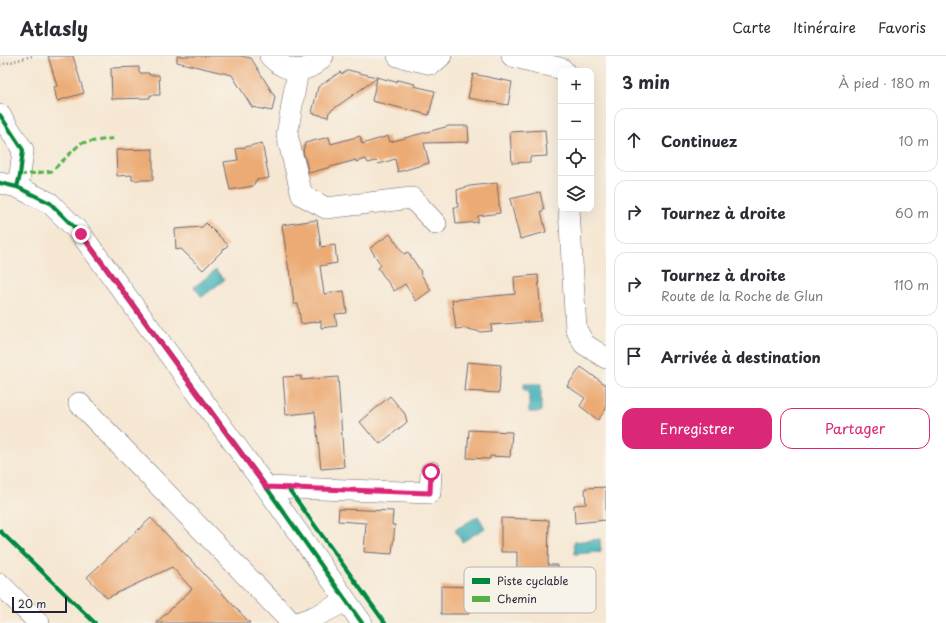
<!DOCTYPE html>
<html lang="fr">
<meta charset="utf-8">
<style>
body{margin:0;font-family:"Playpen Sans",sans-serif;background:#f2f2f3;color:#2b2b33}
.controls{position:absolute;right:12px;top:12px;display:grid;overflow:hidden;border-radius:8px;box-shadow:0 4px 16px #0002}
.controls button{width:36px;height:36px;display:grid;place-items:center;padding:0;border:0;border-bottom:1px solid #e1e1e2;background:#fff;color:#2b2b33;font:20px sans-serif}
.scale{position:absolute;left:12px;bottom:10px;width:55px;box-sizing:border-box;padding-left:4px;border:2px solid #22223b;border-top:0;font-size:11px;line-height:14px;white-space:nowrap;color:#22223b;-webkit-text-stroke:3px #f7f3e8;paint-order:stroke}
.stop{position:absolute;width:12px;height:12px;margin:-9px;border:3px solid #db2777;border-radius:50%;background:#fff}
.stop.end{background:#db2777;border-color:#fff;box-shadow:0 1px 4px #0008}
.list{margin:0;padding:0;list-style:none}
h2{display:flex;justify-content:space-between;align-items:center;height:52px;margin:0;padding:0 16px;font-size:17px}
h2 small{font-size:13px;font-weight:400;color:#7c7c81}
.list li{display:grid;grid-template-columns:26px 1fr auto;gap:12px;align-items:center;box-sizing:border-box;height:64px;margin:0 8px 8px;padding:0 8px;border:1px solid #e1e1e2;border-radius:12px}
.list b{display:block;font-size:15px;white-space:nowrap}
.list p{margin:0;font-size:13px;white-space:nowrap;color:#7c7c81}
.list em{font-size:13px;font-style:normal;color:#7c7c81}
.actions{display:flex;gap:8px;padding:12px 16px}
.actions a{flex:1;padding:9px 0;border:1px solid #db2777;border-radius:12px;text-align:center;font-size:14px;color:#db2777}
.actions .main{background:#db2777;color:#fff}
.icon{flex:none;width:22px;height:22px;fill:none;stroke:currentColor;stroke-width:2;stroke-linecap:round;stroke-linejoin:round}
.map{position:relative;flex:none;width:606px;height:567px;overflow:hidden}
header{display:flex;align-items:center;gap:24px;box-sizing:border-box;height:56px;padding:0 20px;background:#fff;border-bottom:1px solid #e1e1e2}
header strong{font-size:19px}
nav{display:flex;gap:22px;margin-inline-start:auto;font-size:14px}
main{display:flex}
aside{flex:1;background:#fff}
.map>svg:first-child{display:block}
</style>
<header>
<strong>Atlasly</strong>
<nav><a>Carte</a><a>Itinéraire</a><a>Favoris</a></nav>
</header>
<main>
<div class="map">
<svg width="606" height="567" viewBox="0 0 606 567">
<rect width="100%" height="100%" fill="#f7f3e8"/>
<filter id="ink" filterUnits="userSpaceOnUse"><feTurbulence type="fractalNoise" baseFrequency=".025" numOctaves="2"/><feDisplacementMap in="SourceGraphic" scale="8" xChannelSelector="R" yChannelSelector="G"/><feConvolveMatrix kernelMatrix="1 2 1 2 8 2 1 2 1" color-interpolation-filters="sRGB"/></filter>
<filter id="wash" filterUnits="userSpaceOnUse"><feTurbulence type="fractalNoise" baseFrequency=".012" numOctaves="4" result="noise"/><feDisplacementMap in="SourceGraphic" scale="16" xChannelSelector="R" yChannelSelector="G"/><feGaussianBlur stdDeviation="0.9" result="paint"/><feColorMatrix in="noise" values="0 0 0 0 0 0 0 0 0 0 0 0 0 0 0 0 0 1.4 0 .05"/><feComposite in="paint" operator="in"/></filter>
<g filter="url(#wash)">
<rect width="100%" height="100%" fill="#f6e7d3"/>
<!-- water -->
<path fill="#3fb0b7" stroke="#306979" d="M216,214l8,10 -22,17 -8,-10z
M524,328h17v28h-12v-22h-5z
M478,460l7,12 -23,14 -7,-12z
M600,483l1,13 -26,2 -1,-12z"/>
<g id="blocks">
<!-- building -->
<path fill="#ecab74" d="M48,0h25l11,37 -27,8 -3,-14 3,-1z
M177,0h63l11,2 24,39 -3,14 -20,-4 -20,-32 -55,-13z
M139,11v6h10v2h10l1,20h-10v3l-38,1 -1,-31z
M348,14l48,12 1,-2 18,4 -1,2 21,5 -6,24 -57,-14 5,-23 -48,34 -1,5 -16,-4 6,-26 22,-15 2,2z
M473,18l39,8 -4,23 -40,-7z
M449,70h19l1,16 -45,1 5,20 -31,9 -3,-13 -16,5 -3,-3 -8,2 -2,-4 -10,3v-2l-47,13 -6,-22 2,-8 24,-6 2,7 29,-8 2,8 26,-8 2,6z
M545,74l2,26 -17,1v5l-18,1 -2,-31z
M262,87l7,35 -13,2 -3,6 -23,4 -6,-28 14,-2 -2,-11z
M153,93v31h-21v-5l-15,1 -1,-26z
M497,127l3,30 -22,3v6l-22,2 -2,-17h4l-1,-17 13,-4z
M540,136l4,18 -3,1 5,21 -26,7 -10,-40z
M317,164l4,27 14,-2 2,18 -17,3 4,28 20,-3 3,22 -12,1 2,12 -16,2v-7l-20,3 -3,-20h-4l-4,-34 -1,1 -7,-46z
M206,167l22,22 -25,25 -22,-21 -5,1 -1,-21 27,-2z
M390,178l14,20 4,-2 13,20 -1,1 11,17 -15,11 -11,-17 -11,7 -16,-23 3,-3 -11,-17z
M538,219l3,46 -50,4 1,6 -11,1 -17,-4 -8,1 -4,-29 63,-6 -1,-17z
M467,306l34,3 -2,28 -35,-2z
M581,311l25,18v24l-8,11 -18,-14 5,-8 -18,-12z
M301,320v4l37,-3 6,90 -23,2 -6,-57 -29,3 -3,-38z
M390,340l15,18 2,8 -27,22 -9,-11 -1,1 -10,-12z
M469,374l43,2 -2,25 -20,-1v3l-23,-1z
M606,431v33l-31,3 -1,-18 12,-1 -1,-16z
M339,453l54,2 -1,14h3l-3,29 -28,-2 2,-29 -28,-2z
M151,462l55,58 44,47h-94l36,-34 -20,-22 -65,31 -20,-21z
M501,462l48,2 -1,45h10l-1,42 -26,-1v-27h-14v-27h-16z
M441,530l29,1 -1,27h-28z"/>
</g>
</g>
<g filter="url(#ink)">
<use href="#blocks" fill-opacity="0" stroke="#6c6770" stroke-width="1"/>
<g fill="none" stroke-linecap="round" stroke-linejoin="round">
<!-- minor casing -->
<g stroke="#6c6770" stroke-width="22">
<path id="minor" d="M270,0c16,17 38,19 53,0
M398,0l34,8 9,-8
M512,0l50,13 2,2
M298,14l-11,65 15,60 24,13 86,-10 24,26
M0,59l23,35 -3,25 -3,12
M0,127l17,4 33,16 31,31 185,253 96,136
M569,153l7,120 8,15 22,14
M79,347l213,220
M266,431l164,6 1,-21
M0,528l39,39
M297,567l19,-7 30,-15"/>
</g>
<!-- path -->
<path stroke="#6c6770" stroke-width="2.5" stroke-dasharray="1 3" stroke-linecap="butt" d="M0,9l32,-9"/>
<!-- minor -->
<use href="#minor" stroke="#fff" stroke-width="21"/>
<!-- quiet -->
<path stroke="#55b146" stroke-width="3" stroke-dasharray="6 3" stroke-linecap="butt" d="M20,119l32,-4 29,-28 35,-5"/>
<!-- cycleway casing -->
<g stroke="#f7f3e8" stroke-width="6">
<path id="cycleway" d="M0,59l23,35 -3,25 -3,12
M0,127l17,4 33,16 31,31 185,253 96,136
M288,432l97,135
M0,475l95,92"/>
</g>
<!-- cycleway -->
<use href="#cycleway" stroke="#00873e" stroke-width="4"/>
</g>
</g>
<g fill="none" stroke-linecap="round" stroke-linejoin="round" filter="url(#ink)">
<!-- route -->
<path stroke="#db2777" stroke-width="5" d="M81,178l185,253 164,6 1,-21"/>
</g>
<!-- legend -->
<rect x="464" y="511" width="132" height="46" rx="6" fill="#f7f3e8" stroke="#b7b4b4" stroke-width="1"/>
<rect x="472" y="522" width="18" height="6" fill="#00873e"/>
<rect x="472" y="540" width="18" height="6" fill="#55b146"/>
<g font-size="11" fill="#22223b">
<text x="497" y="529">Piste cyclable</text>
<text x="497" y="547">Chemin</text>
</g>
</svg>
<div class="controls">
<button>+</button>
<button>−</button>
<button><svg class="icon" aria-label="locate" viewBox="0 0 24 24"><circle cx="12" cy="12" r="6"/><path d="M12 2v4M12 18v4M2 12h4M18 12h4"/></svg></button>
<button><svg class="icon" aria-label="layers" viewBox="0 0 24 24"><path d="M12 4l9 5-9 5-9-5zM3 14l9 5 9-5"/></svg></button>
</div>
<div class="scale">20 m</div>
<div class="stop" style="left:431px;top:416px"></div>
<div class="stop end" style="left:81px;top:178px"></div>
</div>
<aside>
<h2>3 min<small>À pied · 180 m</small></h2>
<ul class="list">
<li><svg class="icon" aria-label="ahead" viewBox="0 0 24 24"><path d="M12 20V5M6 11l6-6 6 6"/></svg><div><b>Continuez</b></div><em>10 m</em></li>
<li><svg class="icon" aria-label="right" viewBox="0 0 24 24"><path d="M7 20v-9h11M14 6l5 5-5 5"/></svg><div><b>Tournez à droite</b></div><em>60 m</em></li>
<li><svg class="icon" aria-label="right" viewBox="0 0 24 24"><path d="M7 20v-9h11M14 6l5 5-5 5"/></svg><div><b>Tournez à droite</b><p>Route de la Roche de Glun</p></div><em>110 m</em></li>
<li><svg class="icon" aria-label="arrive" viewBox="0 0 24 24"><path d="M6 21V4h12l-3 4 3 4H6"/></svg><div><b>Arrivée à destination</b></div></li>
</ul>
<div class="actions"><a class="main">Enregistrer</a><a>Partager</a></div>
</aside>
</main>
